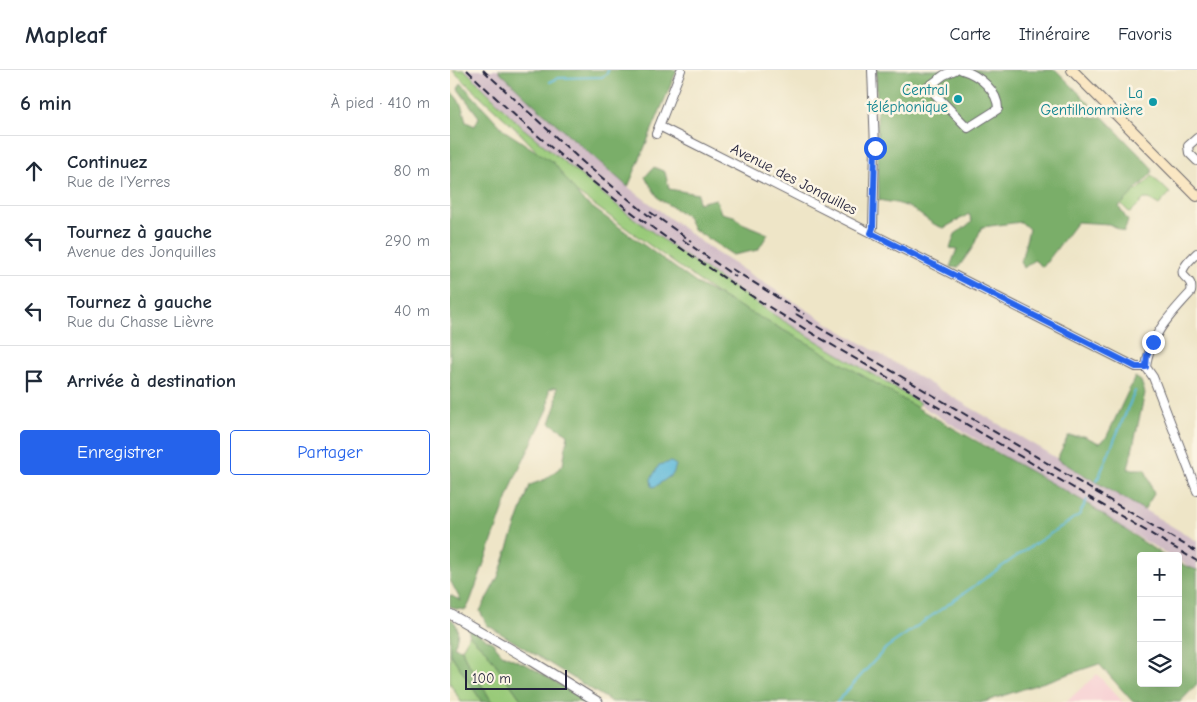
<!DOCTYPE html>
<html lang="fr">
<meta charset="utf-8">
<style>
body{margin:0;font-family:"Comic Neue",sans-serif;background:#f2f2f3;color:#1f2937}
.controls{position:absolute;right:15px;bottom:15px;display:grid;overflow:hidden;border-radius:5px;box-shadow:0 5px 20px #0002}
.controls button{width:45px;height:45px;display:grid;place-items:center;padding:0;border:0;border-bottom:1px solid #e0e1e3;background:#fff;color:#1f2937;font:25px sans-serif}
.scale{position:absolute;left:15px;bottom:12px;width:102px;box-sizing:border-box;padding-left:5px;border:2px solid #22223b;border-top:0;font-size:14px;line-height:18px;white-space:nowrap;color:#22223b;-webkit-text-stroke:4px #fcf5e5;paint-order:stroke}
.stop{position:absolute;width:15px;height:15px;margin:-11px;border:4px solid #2563eb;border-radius:50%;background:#fff}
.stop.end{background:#2563eb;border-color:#fff;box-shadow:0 1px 5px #0008}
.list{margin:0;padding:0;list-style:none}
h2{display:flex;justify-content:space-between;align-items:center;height:65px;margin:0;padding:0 20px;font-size:21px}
h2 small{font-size:16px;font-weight:400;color:#747a83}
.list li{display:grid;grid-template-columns:32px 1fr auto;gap:15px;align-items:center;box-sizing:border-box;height:70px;padding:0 20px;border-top:1px solid #e0e1e3}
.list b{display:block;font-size:19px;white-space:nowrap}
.list p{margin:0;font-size:16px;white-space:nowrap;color:#747a83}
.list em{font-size:16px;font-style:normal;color:#747a83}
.actions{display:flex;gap:10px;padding:15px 20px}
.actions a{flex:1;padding:11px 0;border:1px solid #2563eb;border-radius:5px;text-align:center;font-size:18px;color:#2563eb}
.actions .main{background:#2563eb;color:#fff}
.icon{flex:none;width:28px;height:28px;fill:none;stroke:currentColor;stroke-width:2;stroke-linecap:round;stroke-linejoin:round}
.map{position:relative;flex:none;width:747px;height:632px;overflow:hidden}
header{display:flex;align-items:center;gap:30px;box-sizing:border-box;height:70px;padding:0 25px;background:#fff;border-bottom:1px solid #e0e1e3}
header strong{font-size:24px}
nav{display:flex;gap:28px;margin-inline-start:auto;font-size:18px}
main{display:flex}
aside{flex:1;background:#fff}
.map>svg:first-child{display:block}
</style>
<header>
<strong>Mapleaf</strong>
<nav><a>Carte</a><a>Itinéraire</a><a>Favoris</a></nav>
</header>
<main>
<aside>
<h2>6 min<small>À pied · 410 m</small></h2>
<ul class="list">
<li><svg class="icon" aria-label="ahead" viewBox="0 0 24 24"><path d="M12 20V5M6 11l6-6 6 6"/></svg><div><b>Continuez</b><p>Rue de l'Yerres</p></div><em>80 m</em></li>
<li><svg class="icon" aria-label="left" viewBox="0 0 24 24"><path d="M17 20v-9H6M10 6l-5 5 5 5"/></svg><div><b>Tournez à gauche</b><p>Avenue des Jonquilles</p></div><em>290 m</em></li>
<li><svg class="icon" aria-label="left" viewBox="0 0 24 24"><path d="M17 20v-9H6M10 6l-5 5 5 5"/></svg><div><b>Tournez à gauche</b><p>Rue du Chasse Lièvre</p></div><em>40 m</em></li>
<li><svg class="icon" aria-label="arrive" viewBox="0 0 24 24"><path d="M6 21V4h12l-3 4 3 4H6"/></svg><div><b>Arrivée à destination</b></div></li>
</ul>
<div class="actions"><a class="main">Enregistrer</a><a>Partager</a></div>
</aside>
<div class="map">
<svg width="747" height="632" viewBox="0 0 747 632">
<rect width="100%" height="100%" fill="#fcf5e5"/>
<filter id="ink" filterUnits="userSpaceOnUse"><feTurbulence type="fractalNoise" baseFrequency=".02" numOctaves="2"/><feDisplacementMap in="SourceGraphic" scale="10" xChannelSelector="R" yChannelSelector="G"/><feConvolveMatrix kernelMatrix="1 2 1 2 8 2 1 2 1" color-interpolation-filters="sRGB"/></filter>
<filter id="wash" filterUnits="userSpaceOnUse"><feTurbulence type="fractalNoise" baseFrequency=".0096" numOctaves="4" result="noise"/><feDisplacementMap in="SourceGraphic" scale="20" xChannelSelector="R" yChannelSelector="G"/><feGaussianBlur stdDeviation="1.12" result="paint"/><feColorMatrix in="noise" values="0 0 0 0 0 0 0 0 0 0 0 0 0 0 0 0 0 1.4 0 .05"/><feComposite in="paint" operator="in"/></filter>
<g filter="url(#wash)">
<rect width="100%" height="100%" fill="#eee5c7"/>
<!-- built -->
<path fill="#f7cfd3" d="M647,604l26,28h-57z"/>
<!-- industrial -->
<path fill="#d2bdc7" d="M5,0h43l30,29 100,88 87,65 119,75 363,214v30l-19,-11v-4h-8l-62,-37 -378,-229 -120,-85 -89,-70z"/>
<!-- green -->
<path fill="#99ca79" stroke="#5e765a" d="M2,0h13l58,58 101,83 61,45 97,64 138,83 -7,13 -200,-125 -141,-102 -52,-56z
M702,106l18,17 -11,12 -10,-6h-5l-14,14 -9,-9 14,-14 2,1z
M19,565l18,17 36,50h-31l-27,-44 -3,-9z
M0,583l30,44 2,5h-21l-11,-19z"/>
<!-- forest -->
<path fill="#7aae69" stroke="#4e6852" d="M48,0h179l-49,117 -100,-88z
M426,0h180l34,34 -5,7 5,6h13l49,51v5l-33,34 9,14 -4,11 -15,-8 -32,-2 -34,45 -9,-7 -10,8 -3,-7 8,-32 -8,-7 -39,5 -9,20 -15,21 -8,-1 7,-18 -7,-1 5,-14 17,-12 -3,-8 -25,14c-15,-3 -25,-18 -41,-23 -8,-3 -17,-3 -24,-5z
M11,13l44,48 49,32 28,37 114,83 115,62 110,65 162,91 81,55h-23v127h37v-120l19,7v114l-17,18h-47l-34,-38 -115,38h-372l-125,-77 -7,-14 18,-34 32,-92 16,-6 17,-14 5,-31 -18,-11 6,-17 1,-19 -8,2 -1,20 -34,71 -44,122 -4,8 -10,-1 -6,-3v-11l11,6 -11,-21v-489c11,9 13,18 16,31l9,4 4,-9 -21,-28z
M204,97l11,5 4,17 29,5v9l18,-4 5,14 13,3 8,7 26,11 -10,16 -25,5 -40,-26 -6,-13 -28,-17 -14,-22z
M685,307l6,4 4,12 -17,76h17l9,25 -10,16 -87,-51 11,-23h16l15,7 7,-5z
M0,548c11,8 8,18 4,29l8,2 3,9 27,44h-10l-32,-49z
M19,559l23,13 10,12 27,12 59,36h-65l-36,-50 -18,-17z"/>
<!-- water -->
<path fill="#5bb8d9" stroke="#3e6d8a" d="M221,392l5,3 -3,9 -17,12 -4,1 -1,-8 8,-14z"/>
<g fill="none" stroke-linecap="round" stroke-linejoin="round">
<!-- stream -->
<path stroke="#5bb8d9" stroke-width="2" d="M100,12l8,-4 44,-1 5,-3 1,-4
M647,411l38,-90
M387,632l49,-54 138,-97 55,-36 8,-15"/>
</g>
</g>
<g filter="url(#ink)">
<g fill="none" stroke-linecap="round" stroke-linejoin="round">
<!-- minor casing -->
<g stroke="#69666c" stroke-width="10">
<path id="minor" d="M505,0l-11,5 -16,12 40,41 30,-19c0,-18 -19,-34 -36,-39
M209,56l477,241h10l7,10 44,114
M206,64l25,-64
M747,68l-9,8 1,7 8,8
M421,163l2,-6 2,-80 -3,-77
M696,297c3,-31 25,-53 45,-75 4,-20 -25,-10 6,-39"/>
</g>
<!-- tertiary casing -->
<g stroke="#69666c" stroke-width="11">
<path id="tertiary" d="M0,544l78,45 70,43"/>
</g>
<!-- secondary casing -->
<g stroke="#69666c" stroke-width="12">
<path id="secondary" d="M622,0l125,126"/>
</g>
<!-- minor -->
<use href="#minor" stroke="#fff" stroke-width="8"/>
<!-- tertiary -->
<use href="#tertiary" stroke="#fff" stroke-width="9"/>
<!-- secondary -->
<use href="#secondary" stroke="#fae7c3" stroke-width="10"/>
<!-- rail -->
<path stroke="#22223b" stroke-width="2" stroke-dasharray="8 4" stroke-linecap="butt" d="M17,0c75,74 157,140 244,199 64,44 133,83 200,122 95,57 191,114 286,170
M33,0l101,93 70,57
M200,142l41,29
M233,170l53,37
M282,199l72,45
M346,244l401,238"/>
</g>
</g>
<g fill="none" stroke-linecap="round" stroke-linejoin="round" filter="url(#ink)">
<!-- route -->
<path stroke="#2563eb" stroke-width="6" d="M425,78l-2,80 -2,5 265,134h10l1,-12 6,-13"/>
</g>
<!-- markers -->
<g fill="#0f9aa8" stroke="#fcf5e5" stroke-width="2">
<circle cx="508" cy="29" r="5"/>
<circle cx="703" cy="32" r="5"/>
</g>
<g text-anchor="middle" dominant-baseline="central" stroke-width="5" stroke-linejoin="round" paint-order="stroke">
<!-- culture labels -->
<g font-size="15" fill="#0d838f" stroke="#fcf5e5" text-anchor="end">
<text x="498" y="20">Central<tspan x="498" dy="17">téléphonique</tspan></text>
<text x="693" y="23">La<tspan x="693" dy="17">Gentilhommière</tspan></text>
</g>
<!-- street labels -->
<g font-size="15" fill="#22223b" stroke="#fcf5e5">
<text transform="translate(344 109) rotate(27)">Avenue des Jonquilles</text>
</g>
</g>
</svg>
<div class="controls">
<button>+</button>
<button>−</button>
<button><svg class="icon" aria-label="layers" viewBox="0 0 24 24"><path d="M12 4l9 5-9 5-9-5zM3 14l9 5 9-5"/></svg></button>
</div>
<div class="scale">100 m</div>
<div class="stop" style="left:425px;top:78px"></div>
<div class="stop end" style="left:703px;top:272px"></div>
</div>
</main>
